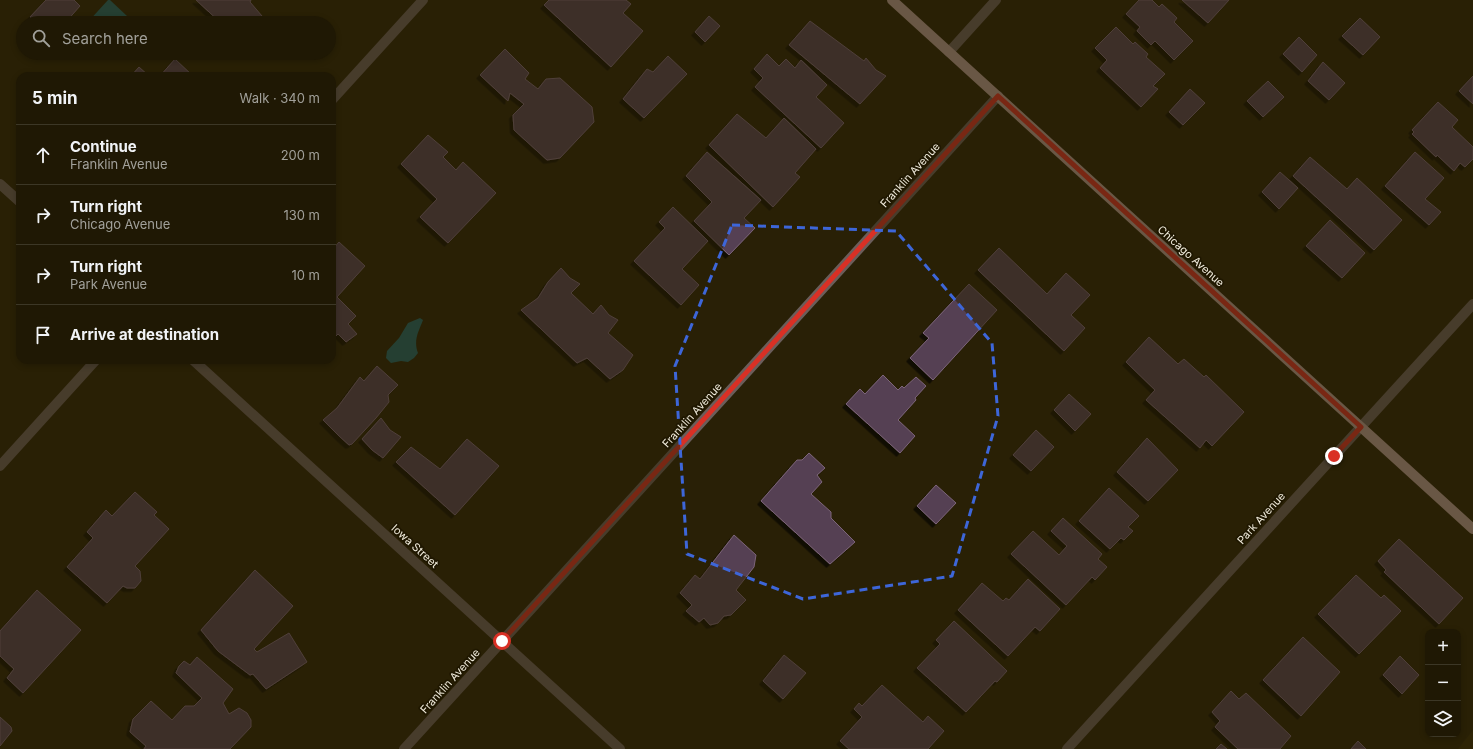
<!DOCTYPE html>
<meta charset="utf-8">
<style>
body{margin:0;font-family:Inter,sans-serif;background:#27210e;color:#f1f3f6}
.controls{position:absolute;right:12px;bottom:12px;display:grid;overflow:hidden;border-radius:8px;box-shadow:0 2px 6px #0003}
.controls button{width:36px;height:36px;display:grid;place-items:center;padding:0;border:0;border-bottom:1px solid #3c3726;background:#1f1804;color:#f1f3f6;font:20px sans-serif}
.stop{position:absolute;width:12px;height:12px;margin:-9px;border:3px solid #d93025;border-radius:50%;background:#fff}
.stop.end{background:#d93025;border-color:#fff;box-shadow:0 1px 4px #0008}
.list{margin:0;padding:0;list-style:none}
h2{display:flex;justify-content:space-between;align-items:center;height:52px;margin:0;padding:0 16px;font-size:17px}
h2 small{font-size:13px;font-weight:400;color:#a1a09a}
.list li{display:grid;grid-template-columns:26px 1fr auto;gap:12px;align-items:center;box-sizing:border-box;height:60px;padding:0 16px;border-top:1px solid #3c3726}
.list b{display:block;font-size:15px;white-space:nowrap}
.list p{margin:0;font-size:13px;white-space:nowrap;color:#a1a09a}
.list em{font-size:13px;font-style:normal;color:#a1a09a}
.icon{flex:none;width:22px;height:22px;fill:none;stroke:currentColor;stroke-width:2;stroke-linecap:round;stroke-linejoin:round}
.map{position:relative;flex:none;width:1473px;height:749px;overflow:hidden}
.search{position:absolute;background:#1f1804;box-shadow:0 2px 6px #0003;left:16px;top:16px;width:320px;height:44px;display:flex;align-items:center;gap:10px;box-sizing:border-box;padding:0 14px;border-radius:22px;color:#a1a09a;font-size:15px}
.panel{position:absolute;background:#1f1804;box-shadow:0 2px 6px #0003;left:16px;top:72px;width:320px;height:292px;border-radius:12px}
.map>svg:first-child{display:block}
</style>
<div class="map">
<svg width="1473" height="749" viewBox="0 0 1473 749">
<defs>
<filter id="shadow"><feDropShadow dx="-3.5" dy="3.5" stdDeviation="0" flood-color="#0009"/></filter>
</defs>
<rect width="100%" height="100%" fill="#292006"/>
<!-- built -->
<path fill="#342906" d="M1473,730v19h-15z"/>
<!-- water -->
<path fill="#1f6568" d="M108,0h2l17,16 -7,7h-33z
M420,318l3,2c-4,11 -10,20 -5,33l-4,5 -6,4 -7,-1 -10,2 -5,-5 1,-7 12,-13 9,-15z"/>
<!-- building -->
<path fill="#553f53" stroke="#7c6579" filter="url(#shadow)" d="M46,0h28l6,6 -15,17h-28l-7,-6z
M196,0h55l-1,2 12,14 -6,7h-35z
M549,0h77l5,4 -8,9 20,18 -32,36 -67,-62z
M1139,0h13l7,7 3,-3 15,14 -3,4 19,19 -19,19 -19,-19 -4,4 -14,-14 3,-4 -14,-13z
M1182,0h47l-21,23z
M709,16l11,10 -15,16 -10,-10z
M1360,18l20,19 -17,18 -21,-19z
M810,21l54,40 2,-3 10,12 10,6 -26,28 -71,-59z
M1116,27l17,17 2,-2 13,12 -2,3 19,17 -12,12 5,3 -17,18 -41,-39 7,-8 -12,-12z
M1299,37l18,18 -15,17 -19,-18z
M505,49l24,24 -4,6 13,10 8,-10 14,-1 32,29 2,15 -34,36 -13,2 -33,-30 -1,-15 11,-11 -14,-11 -2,8 -28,-26z
M767,54l12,12 7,-7 9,9 6,-8 26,25 -11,12 28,26 -23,25 -66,-61 8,-9 -9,-9z
M668,56l19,18 -43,44 -21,-19 24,-30 6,3z
M175,59l18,17h-33z
M1323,62l22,21 -16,17 -21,-19z
M139,67l10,9h-18z
M1473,76v28l-14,-13z
M1268,81l16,16 -21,20 -16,-16z
M1190,89l15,14 -22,22 -14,-13z
M1438,102l20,18 -6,7 21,20v12l-8,8 -5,-4 -6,8 -17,-16 -1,2 -24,-23 2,-2 -2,-2z
M737,114l29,24 18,-20 32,31 -21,24 5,4 -27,30 -64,-62z
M428,135l20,17 -5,5 13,13 7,-8 33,31 -48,50 -28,-26 17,-18 -36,-35z
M707,152l54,48 -17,18 11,10 -26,27 -35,-34 18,-19 -26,-26z
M1415,152l29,26 -19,21 16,13 -12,13 -44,-39z
M1310,157l37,32 10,-11 45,42 -28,30 -81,-74z
M1280,172l18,16 -19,21 -17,-17z
M673,207l35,34 -26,28 17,16 -18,20 -47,-44 31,-33 -6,-6z
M1330,220l35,33 -23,25 -36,-32z
M339,242l26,24 -28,31 19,19 -8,8 9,10 -11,8 -8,-8 -6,6v-90z
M999,248l48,46 19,-21 24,22 -19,20 14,13 -21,23 -86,-81z
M561,268l9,10 10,6 -9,9 22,21 8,-9 8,10 9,5 -10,13 25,22 -10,15 -13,9 -23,-21 -10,5 -56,-53 17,-12 10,-16z
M969,284l28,26 -64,70 -23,-22 19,-20 -6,-5z
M1149,337l29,27 6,-5 20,18 2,-2 38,37 -32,34 -6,-6 -6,8 -54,-48 9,-10 -29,-28z
M377,366l21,19 -10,10 1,7 -13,16 -24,26 -3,1 -10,-9 -16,-16 14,-12 23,-31 4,4z
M883,375l15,15 4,-4 2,2 12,-11 10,9 -11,12 1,2 -18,20 17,16 -15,17 -54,-49 14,-15 5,5z
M1069,394l22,20 -16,17 -21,-21z
M381,418l9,12 11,7 -18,21 -11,-8 -10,-11z
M1036,430l18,17 -23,24 -18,-16z
M1147,438l31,32 -30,31 -31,-29z
M467,439l32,27 -44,49 -59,-53 15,-15 29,22z
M809,453l16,15 -8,7 5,7 -11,12 20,18v6l24,24 -25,22 -69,-63 36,-41h5z
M936,485l20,18 -20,21 -19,-18z
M1109,488l30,28 -11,11 5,4 -9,9 -3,-2 -11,11 -31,-28z
M135,492l22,20 -3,3 15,14 -34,37 5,5 1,10 -6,7h-8l-4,-2 -16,17 -40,-36 26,-29 -6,-6 19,-22 6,6z
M1063,518l39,36 -4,5 9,8 -12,13 -3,-3 -26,28 -55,-51 22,-23 26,24 8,-9 -16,-15z
M734,535l22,20 -2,12 -18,23 10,10 -15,15 -7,1 -6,7 -8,2 -6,-7 -5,4 -13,-11 6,-6 -12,-12 15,-18 5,4z
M1399,539l64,59 -24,26 -55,-52 2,-2 -8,-9z
M255,570l38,36 -39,43 3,3 32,-19 18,29 -41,27 -13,-15 -3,1 -32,-24 -17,-21z
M1356,575l25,23 3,-3 17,16 -42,43 -41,-40z
M1028,579l32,30 -20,22 -5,-4 -27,29 -50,-46 24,-27 21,18 3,-3 3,2z
M37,590l44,40 -58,63 -16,-15 7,-9 -14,-13v-25z
M954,621l53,50 -10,11 -2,-1 -29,31 -49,-44 23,-24 -4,-4z
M1303,637l37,35 -39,44 -38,-36z
M784,655l22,18 -23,26 -20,-18z
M1400,656l19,19 -17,19 -19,-19z
M197,657l36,32 -10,14 6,11 10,-6 8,5 4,7v7l-21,22h-86l2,-3 -16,-14 3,-13 18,-18 21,19 13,-14h9l8,-8 -26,-25 3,-7 5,-5 6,4z
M882,685l41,37 5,-6 16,15 -16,18h-79l-9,-8 22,-24 -8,-8 5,-6 3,3z
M1231,691l8,8 7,-6 45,43 -11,13h-42l-23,-22 5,-6 -8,-9z
M0,717l11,10 1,4 -12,15z
M1358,741l8,8h-15z
M1221,744l6,5h-11z"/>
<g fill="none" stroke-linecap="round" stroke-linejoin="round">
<!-- minor -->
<path stroke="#6b5d5a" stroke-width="10" d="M949,52l47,-52
M332,100l91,-100
M0,184l20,18
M193,360l427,389
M0,466l96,-106
M404,749l594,-653
M1067,749l406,-445"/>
<!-- major -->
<path stroke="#b69992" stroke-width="10" d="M892,0l581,529"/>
</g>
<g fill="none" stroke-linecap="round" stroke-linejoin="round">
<!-- route -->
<path stroke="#d93025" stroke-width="5" d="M502,641l496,-545 363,331 -27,29"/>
</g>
<!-- marked area -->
<path d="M0 0H1473V749H0ZM732,225l164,6 96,112 6,73 -46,160 -149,23 -116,-45 -12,-188z" fill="#292006" fill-opacity=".55" fill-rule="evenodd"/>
<path fill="none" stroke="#3d66d9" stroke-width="3" stroke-dasharray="8 5" stroke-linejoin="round" d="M732,225l164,6 96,112 6,73 -46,160 -149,23 -116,-45 -12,-188z"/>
<g text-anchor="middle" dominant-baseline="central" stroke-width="3.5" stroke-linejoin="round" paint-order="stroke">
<!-- street labels -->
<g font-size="11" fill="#f3eede" stroke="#1f1700">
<text transform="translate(910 175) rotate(-48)">Franklin Avenue</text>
<text transform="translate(1191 256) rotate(42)">Chicago Avenue</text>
<text transform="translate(692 415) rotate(-48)">Franklin Avenue</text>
<text transform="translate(1261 518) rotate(-48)">Park Avenue</text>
<text transform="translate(415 546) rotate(42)">Iowa Street</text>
<text transform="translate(450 681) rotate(-48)">Franklin Avenue</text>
</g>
</g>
</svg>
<div class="controls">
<button>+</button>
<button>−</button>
<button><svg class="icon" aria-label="layers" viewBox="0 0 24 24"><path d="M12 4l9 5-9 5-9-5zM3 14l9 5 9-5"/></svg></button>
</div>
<div class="stop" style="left:502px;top:641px"></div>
<div class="stop end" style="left:1334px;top:456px"></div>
<div class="search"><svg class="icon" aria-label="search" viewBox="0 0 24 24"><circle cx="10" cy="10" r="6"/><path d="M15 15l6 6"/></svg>Search here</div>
<section class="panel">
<h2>5 min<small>Walk · 340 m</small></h2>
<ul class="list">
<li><svg class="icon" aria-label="ahead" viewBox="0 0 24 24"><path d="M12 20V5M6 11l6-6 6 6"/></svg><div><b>Continue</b><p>Franklin Avenue</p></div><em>200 m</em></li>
<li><svg class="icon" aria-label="right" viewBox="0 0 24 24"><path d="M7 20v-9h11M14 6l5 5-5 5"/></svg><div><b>Turn right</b><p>Chicago Avenue</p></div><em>130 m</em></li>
<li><svg class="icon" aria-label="right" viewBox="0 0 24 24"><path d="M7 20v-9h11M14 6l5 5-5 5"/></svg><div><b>Turn right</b><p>Park Avenue</p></div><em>10 m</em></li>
<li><svg class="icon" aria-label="arrive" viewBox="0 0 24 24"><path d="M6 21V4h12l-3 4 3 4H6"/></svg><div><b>Arrive at destination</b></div></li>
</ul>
</section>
</div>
